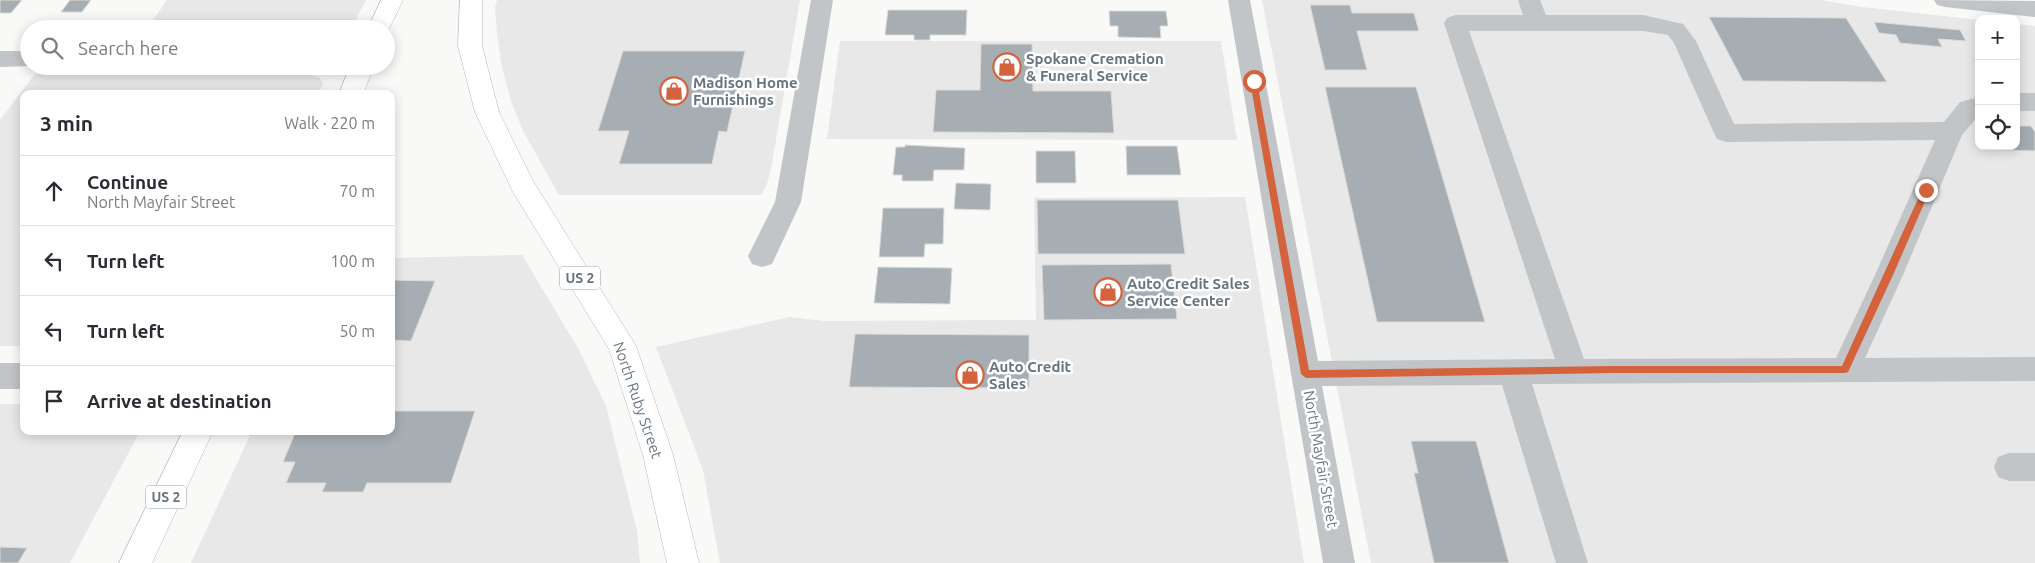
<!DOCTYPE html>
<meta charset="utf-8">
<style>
body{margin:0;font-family:Ubuntu,sans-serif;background:#f7f7f7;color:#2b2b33}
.controls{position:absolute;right:15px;top:15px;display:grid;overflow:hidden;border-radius:10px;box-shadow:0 2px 12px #0003}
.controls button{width:45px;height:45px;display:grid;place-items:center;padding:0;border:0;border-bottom:1px solid #e1e1e2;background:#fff;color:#2b2b33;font:25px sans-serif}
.stop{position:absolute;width:15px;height:15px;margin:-11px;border:4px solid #d3623d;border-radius:50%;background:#fff}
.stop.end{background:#d3623d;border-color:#fff;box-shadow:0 1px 5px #0008}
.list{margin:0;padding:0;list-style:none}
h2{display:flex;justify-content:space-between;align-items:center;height:65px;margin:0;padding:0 20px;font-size:21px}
h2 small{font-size:16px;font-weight:400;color:#7c7c81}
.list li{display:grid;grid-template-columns:32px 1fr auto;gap:15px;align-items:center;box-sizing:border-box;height:70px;padding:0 20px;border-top:1px solid #e1e1e2}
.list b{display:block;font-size:19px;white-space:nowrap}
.list p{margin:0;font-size:16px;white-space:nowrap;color:#7c7c81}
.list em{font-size:16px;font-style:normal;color:#7c7c81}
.icon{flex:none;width:28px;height:28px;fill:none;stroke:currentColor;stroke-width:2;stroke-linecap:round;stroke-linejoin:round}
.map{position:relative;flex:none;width:2035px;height:563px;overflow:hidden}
.search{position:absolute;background:#fff;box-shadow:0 2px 12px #0003;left:20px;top:20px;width:375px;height:55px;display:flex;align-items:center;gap:12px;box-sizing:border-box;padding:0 18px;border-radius:28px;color:#7c7c81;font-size:19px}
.panel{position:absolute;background:#fff;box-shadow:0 2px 12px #0003;left:20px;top:90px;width:375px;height:345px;border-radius:10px}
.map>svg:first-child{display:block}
</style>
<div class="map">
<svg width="2035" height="563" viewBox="0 0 2035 563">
<rect width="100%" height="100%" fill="#f9f9f7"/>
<!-- built -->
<path fill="#e7e8e7" d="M167,0h199l-15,29h-204z
M497,0h303l-29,169 -4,15 -6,11h-202l-36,-64 -12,-30 -10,-38 -4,-30 -2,-25z
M1262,0h559l41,7 117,13v126h37v-122l19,2v537h-664z
M840,41h381l16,99 -410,-1z
M35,74l276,1 9,3 3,6 -5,10h-294v252h-24v-226z
M1245,197l59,366h-584l-17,-93 -47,-123 134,-30 34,4 212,-1 -2,-122z
M522,255l57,95 27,56 31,125 3,32h-449l61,-132h139v-173z
M0,404h24v27h116l-70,132h-70z"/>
<!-- building -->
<path fill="#a6aeb3" stroke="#dbdbd9" d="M0,0h22l-11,13h-11z
M70,0h21l-9,12h-21z
M1310,5h40l2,8h62l5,18h-62l10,39h-42z
M888,10h79l-1,25h-36v5h-16v-5h-29z
M1109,11h57l2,15h-8l1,12 -43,-1v-11h-8z
M1709,17l137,1 41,64 -144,-1z
M1874,22l86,8 6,11 -28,-2 4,8 -42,-4 -4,-8 -17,-2z
M981,44h51l1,47h78l3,42 -181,-1 3,-42h44z
M623,51h122l-18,81 -8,-1 -7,33h-93l10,-33h-31z
M1325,87h91l69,235h-108z
M2016,126h15l4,6v19l-31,-1 -3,-4h15z
M905,145l60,3 -1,22h-30l-1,11h-31v-6h-9l3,-28h9z
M1126,146h51l4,29h-54z
M1036,151h39l1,32h-40z
M956,183l35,1 -1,26 -36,-1z
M1037,200h141l7,54h-147z
M883,208h61l-1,36h-18l-1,13h-45z
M1171,264l6,55 -133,1 -2,-55z
M878,267l74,1 -2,36 -76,-1z
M391,280l44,1 -24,60 -20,-1z
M855,334l174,1v53l-180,-1z
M391,411h84l-24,72h-84l-4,9h-41l4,-9h-40l9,-21h-12l13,-31h95z
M1411,441h65l33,122h-75l-20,-90h4z
M0,547l27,1 -9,15h-18z"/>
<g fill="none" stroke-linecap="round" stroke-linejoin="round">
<!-- major casing -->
<g stroke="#b4b9bc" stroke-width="1">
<path id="major" d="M381,0h22l-17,35v-6h-18z
M460,0h22v46l17,66 34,69 103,165 37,109 26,108h-32l-24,-108 -34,-106 -96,-157 -38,-80 -17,-66z
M350,66h24l-11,28h-24z
M183,431h30l-61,132h-33z"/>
</g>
<!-- minor -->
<path fill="#c1c5c8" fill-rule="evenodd" d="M811,0h22l-32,202 -29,62 -10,3 -10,-3 -4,-8 27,-54z
M1228,0h22l68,361 237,-2 -111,-336 3,-5 8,-3h68l-5,-15h22l6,15h97l40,9 13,17 38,83 210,-2 16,-20 19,-5v18l-17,20 -59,140 -38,83 170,-1v24l-503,3 56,179h-32l-54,-178 -180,1 33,177h-32zM1469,31h174l25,4 6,8 40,90 3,6 9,3 209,-2 -60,135 -39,83 -252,1z
M1934,0l101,1v16l-90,-10 -8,-2z
M0,51h29v15h3l-32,1z
M2016,93h19v18h-19z
M0,363h24v26h-24z
M2009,453h26v28h-26l-11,-4 -4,-10 4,-10z"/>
<!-- major -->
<use href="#major" fill="#fff" fill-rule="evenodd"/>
</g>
<!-- route -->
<path fill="#d3623d" d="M1254,79l3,2 52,289 304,-4h229l80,-176 4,-3 4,3 -37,85 -45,97 -3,1h-232l-307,5 -5,-4 -51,-293z"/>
<!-- icons -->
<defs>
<g id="shop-ring" transform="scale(1.4375)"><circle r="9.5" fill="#fff" stroke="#d3623d" stroke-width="1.5"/><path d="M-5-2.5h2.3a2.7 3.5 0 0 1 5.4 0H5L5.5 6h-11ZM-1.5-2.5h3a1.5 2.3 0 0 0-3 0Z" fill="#d3623d"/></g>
</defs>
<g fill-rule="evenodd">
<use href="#shop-ring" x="1007" y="67"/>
<use href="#shop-ring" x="674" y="91"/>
<use href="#shop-ring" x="1108" y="292"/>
<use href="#shop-ring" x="970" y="375"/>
</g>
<g text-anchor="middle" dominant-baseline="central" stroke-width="5" stroke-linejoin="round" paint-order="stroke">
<!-- shield labels -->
<g fill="#fff" stroke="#949ea5" stroke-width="1">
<rect x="560" y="266.5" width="40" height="23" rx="4"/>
<rect x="146" y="485.5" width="40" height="23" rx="4"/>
</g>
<g font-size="14" font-weight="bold" fill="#66747f">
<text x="580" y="278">US 2</text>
<text x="166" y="497">US 2</text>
</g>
<!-- poi labels -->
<g font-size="15" font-weight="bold" fill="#66747f" stroke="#fff" text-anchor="start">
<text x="1026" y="58">Spokane Cremation<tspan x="1026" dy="17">&amp; Funeral Service</tspan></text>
<text x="693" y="82">Madison Home<tspan x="693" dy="17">Furnishings</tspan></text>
<text x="1127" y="283">Auto Credit Sales<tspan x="1127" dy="17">Service Center</tspan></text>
<text x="989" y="366">Auto Credit<tspan x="989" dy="17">Sales</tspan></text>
</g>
<!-- street labels -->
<g font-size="15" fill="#66747f" stroke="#fff">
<text transform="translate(638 400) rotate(71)">North Ruby Street</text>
<text transform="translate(1321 459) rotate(80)">North Mayfair Street</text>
</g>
</g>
</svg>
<div class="controls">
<button>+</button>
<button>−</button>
<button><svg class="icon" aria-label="locate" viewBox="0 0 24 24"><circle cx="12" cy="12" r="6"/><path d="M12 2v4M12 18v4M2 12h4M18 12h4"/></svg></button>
</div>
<div class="stop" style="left:1254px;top:81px"></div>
<div class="stop end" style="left:1926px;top:190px"></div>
<div class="search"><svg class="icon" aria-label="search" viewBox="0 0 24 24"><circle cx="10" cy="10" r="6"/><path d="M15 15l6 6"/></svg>Search here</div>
<section class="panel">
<h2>3 min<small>Walk · 220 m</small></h2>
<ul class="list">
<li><svg class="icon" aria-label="ahead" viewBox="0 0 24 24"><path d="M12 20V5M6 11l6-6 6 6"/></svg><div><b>Continue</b><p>North Mayfair Street</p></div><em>70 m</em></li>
<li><svg class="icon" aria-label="left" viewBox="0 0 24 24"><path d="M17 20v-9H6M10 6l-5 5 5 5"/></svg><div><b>Turn left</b></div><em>100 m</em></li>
<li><svg class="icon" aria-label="left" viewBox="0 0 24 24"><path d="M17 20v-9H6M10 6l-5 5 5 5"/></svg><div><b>Turn left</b></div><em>50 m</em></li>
<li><svg class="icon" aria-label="arrive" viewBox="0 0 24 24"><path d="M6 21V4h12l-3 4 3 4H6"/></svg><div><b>Arrive at destination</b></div></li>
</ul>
</section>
</div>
